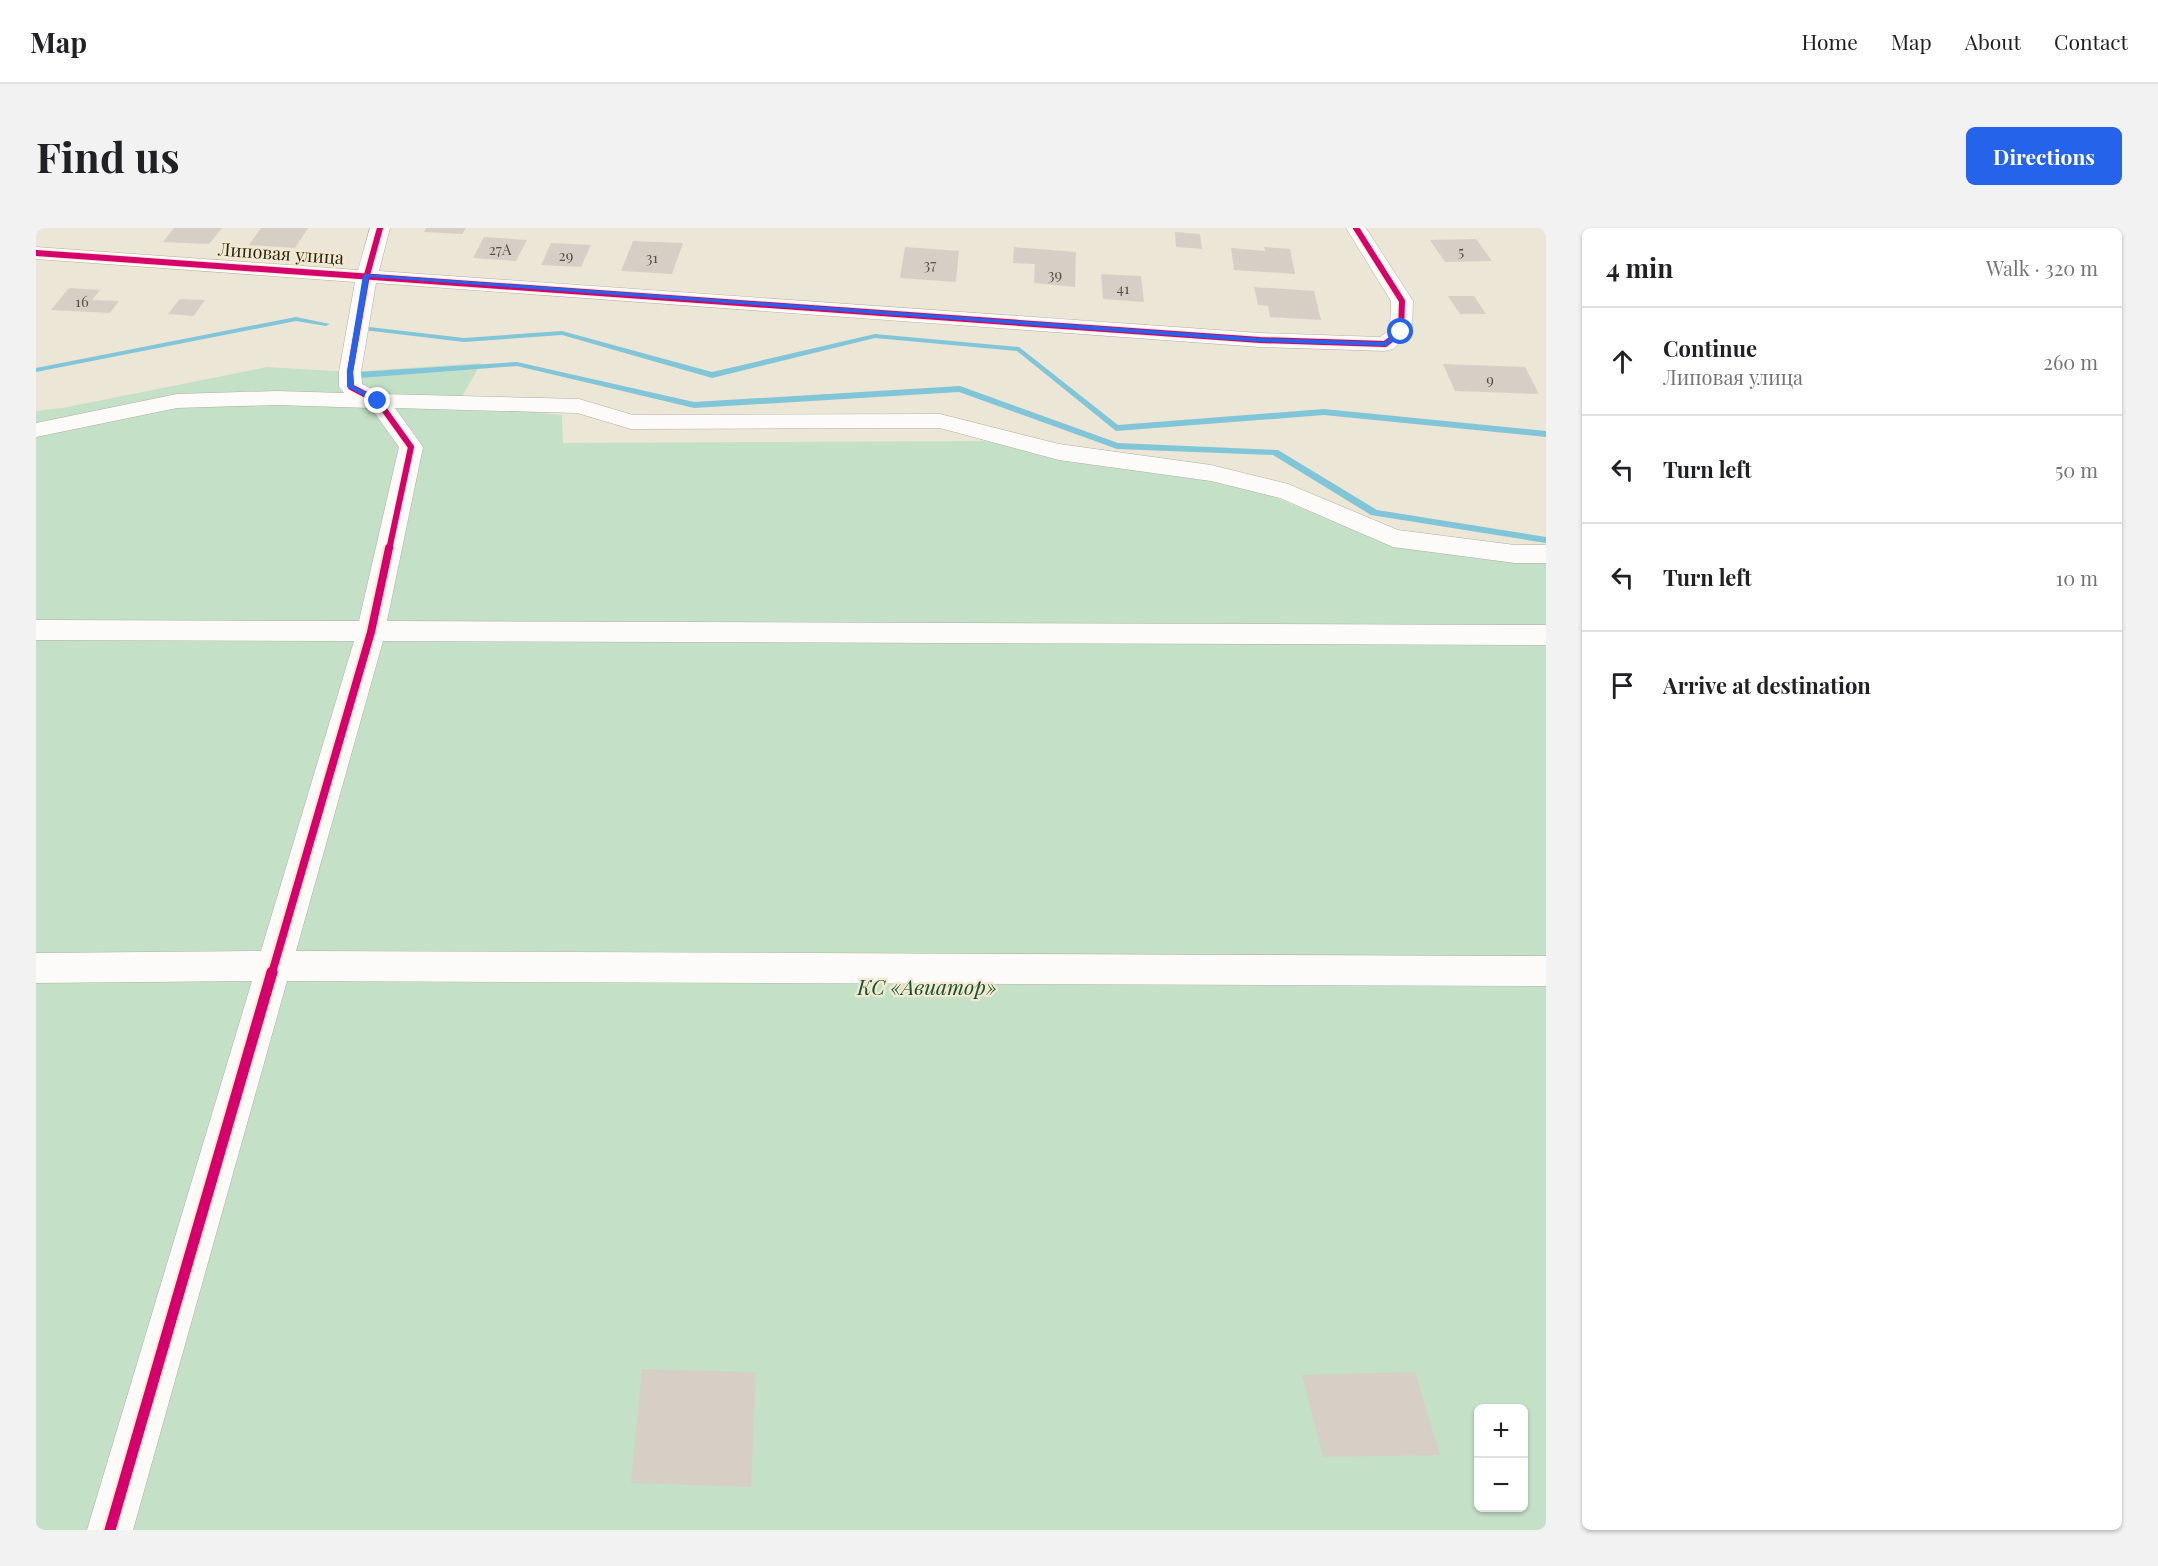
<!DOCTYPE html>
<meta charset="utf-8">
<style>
body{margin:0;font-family:"Playfair Display",serif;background:#f2f2f2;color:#202124}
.controls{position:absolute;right:18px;bottom:18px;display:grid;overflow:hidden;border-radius:9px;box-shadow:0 2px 4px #0004}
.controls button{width:54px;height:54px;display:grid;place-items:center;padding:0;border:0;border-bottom:2px solid #e0e0e0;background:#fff;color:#202124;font:30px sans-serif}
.stop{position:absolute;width:18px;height:18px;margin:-14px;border:4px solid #2563eb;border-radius:50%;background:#fff}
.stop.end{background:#2563eb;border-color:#fff;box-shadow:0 2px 6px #0008}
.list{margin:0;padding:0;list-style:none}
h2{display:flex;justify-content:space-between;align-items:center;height:78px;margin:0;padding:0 24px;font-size:26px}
h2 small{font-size:20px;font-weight:400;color:#757577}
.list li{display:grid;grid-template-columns:39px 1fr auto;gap:18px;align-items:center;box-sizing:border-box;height:108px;padding:0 24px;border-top:2px solid #e0e0e0}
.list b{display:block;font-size:22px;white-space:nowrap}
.list p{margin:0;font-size:20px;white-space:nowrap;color:#757577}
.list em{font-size:20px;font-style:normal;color:#757577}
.icon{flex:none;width:33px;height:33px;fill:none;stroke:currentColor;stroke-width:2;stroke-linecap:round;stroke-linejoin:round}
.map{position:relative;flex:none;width:1510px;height:1302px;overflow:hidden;border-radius:9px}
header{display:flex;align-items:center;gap:36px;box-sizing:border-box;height:84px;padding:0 30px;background:#fff;border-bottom:2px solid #e0e0e0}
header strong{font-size:28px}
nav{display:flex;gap:33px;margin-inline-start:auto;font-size:21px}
.intro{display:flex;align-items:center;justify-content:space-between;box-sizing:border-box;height:144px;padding:0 36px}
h1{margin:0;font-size:42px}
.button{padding:15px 27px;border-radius:9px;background:#2563eb;color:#fff;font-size:21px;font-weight:700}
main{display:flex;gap:36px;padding:0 36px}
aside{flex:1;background:#fff;border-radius:9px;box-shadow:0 2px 4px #0004}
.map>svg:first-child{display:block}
</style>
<header>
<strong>Map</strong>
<nav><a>Home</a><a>Map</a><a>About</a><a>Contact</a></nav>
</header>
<div class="intro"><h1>Find us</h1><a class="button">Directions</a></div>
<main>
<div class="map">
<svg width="1510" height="1302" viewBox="0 0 1510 1302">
<rect width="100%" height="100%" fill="#ece6d6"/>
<!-- green -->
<path fill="#c4e0c7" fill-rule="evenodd" d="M445,135l-23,41 104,11 1,28 422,-2 107,24 88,8 80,18 133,55 125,17h28v967h-1510v-1119l26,-3 205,-41 83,5zM1442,1180h46v100h-46z"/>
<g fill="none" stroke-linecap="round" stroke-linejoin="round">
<!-- stream -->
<path fill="#80c5d8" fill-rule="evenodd" d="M260,89l34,7 -4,2 -30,-5 -260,51v-4z
M333,99l95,11 98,-7 150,41 163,-38 144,13 99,78 206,-16 222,22v6l-222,-22 -208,16 -99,-80 -142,-13 -163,40 -150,-43 -98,7 -92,-11h-3z
M481,134l177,40 266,-16 158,57 160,7 99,60 169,27v6l-175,-28 -98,-60 -156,-6 -158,-57 -265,16 -177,-42 -158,12 -4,-3 4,-3z"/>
</g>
<!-- building -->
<path fill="#d7cfc6" d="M138,0h48l-13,16 -46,-2z
M225,0h47l-13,20 -46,-3z
M390,0h40l-4,6 -38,-2z
M1139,4l25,2 2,15 -26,-2z
M448,9l43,3 -11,21 -43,-3z
M1440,11l16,22 -47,1 -15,-22z
M597,13l50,2 -11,31 -51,-3z
M515,15l40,2 -10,22 -40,-2z
M869,19l54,4 -3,31 -56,-4z
M978,19l62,5 -1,35 -41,-4 1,-19 -22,-1z
M1228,19l26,2 5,25 -61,-4 -3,-22 34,3z
M1065,46l40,2 3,26 -41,-3z
M1218,59l60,4 7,29 -51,-3 -2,-11 -10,-1z
M33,60l31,2 -8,10 27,1 -9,12 -59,-3z
M1412,68h26l12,18h-26z
M144,71l25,1 -11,16 -26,-2z
M1407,136l82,3 14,27 -84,-3z
M606,1141l114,3 -5,115 -120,-4z
M1379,1144l25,83 -117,2 -21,-82z"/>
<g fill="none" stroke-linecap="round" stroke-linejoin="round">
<!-- minor casing -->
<g stroke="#b2aea2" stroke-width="1">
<path id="minor" d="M334,0h20l-11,43 881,62 120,4 10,-7 1,-29 -45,-73h20l47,73 -1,31 -19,17 -8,2 -125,-4 -884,-64 -15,89 1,12 20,10 197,5 54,16 307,-1 119,30 152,21 77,19 110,46 117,15h31v18h-31l-122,-16 -113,-49 -69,-17 -152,-21 -119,-32 -309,1 -54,-16 -182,-5 28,39 -36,174 1159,4v20l-1163,-4 -87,310 1250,5v30l-1259,-5 -154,549h-46l165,-549 -216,2v-30l225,-2 93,-310 -318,-1v-20l323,1 40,-174 -28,-39 -95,-3 -99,3 -141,29v-14l141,-29 99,-3 68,2 -5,-6v-15l16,-90 -319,-23v-12l322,23z"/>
</g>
<!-- minor -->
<use href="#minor" fill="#fcfbf9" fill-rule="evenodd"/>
<!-- cycleway-far2 casing -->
<g stroke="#f4e9ce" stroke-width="8">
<path id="cycleway-far2" d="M344,0l-13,47 -17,97 1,15 27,14 33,46 -22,103
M0,25l1224,87 125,4 16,-12 1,-31 -46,-73"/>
</g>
<!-- cycleway-far1 casing -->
<g stroke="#f4e9ce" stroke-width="12">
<path id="cycleway-far1" d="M236,745l99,-341 18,-84"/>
</g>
<!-- cycleway casing -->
<g stroke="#f4e9ce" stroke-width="15">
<path id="cycleway" d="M74,1302l162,-558"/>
</g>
<!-- cycleway-far2 -->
<use href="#cycleway-far2" stroke="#d6006c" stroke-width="6"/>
<!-- cycleway-far1 -->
<use href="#cycleway-far1" stroke="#d6006c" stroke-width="8"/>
<!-- cycleway -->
<use href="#cycleway" stroke="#d6006c" stroke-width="11"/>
</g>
<!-- route -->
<path fill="#2563eb" d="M331,46l893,64 124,4 15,-11 5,1 -18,14 -126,-4 -891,-65 -16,95 1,14 27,14 -3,3 -31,-16v-15l16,-97z"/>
<g text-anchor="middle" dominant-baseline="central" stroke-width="4.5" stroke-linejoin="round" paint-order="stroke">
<!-- far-number labels -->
<g font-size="15" fill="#565047">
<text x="464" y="21">27А</text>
<text x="1425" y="23">5</text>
<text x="530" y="27">29</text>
<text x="616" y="29">31</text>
<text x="894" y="36">37</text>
<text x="1019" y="46">39</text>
<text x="1087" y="60">41</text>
<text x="46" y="73">16</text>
<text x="1454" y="151">9</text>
</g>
<!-- far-street labels -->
<g font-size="18" fill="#29251b" stroke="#f4e9ce">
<text transform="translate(245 25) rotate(4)">Липовая улица</text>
</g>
<!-- park labels -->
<g font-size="21" font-style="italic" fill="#125234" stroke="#f4e9ce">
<text x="891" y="758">КС «Авиатор»</text>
</g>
</g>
</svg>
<div class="controls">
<button>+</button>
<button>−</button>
</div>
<div class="stop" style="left:1365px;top:104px"></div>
<div class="stop end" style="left:342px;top:173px"></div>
</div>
<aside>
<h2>4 min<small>Walk · 320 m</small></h2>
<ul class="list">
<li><svg class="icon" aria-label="ahead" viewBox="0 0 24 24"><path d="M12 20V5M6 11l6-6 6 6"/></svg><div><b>Continue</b><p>Липовая улица</p></div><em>260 m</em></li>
<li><svg class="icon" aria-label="left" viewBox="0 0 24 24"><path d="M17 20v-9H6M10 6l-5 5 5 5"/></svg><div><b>Turn left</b></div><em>50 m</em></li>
<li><svg class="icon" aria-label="left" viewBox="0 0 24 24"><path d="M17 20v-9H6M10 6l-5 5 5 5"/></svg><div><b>Turn left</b></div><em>10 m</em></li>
<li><svg class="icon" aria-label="arrive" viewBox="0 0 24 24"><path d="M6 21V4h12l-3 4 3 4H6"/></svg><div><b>Arrive at destination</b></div></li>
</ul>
</aside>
</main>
